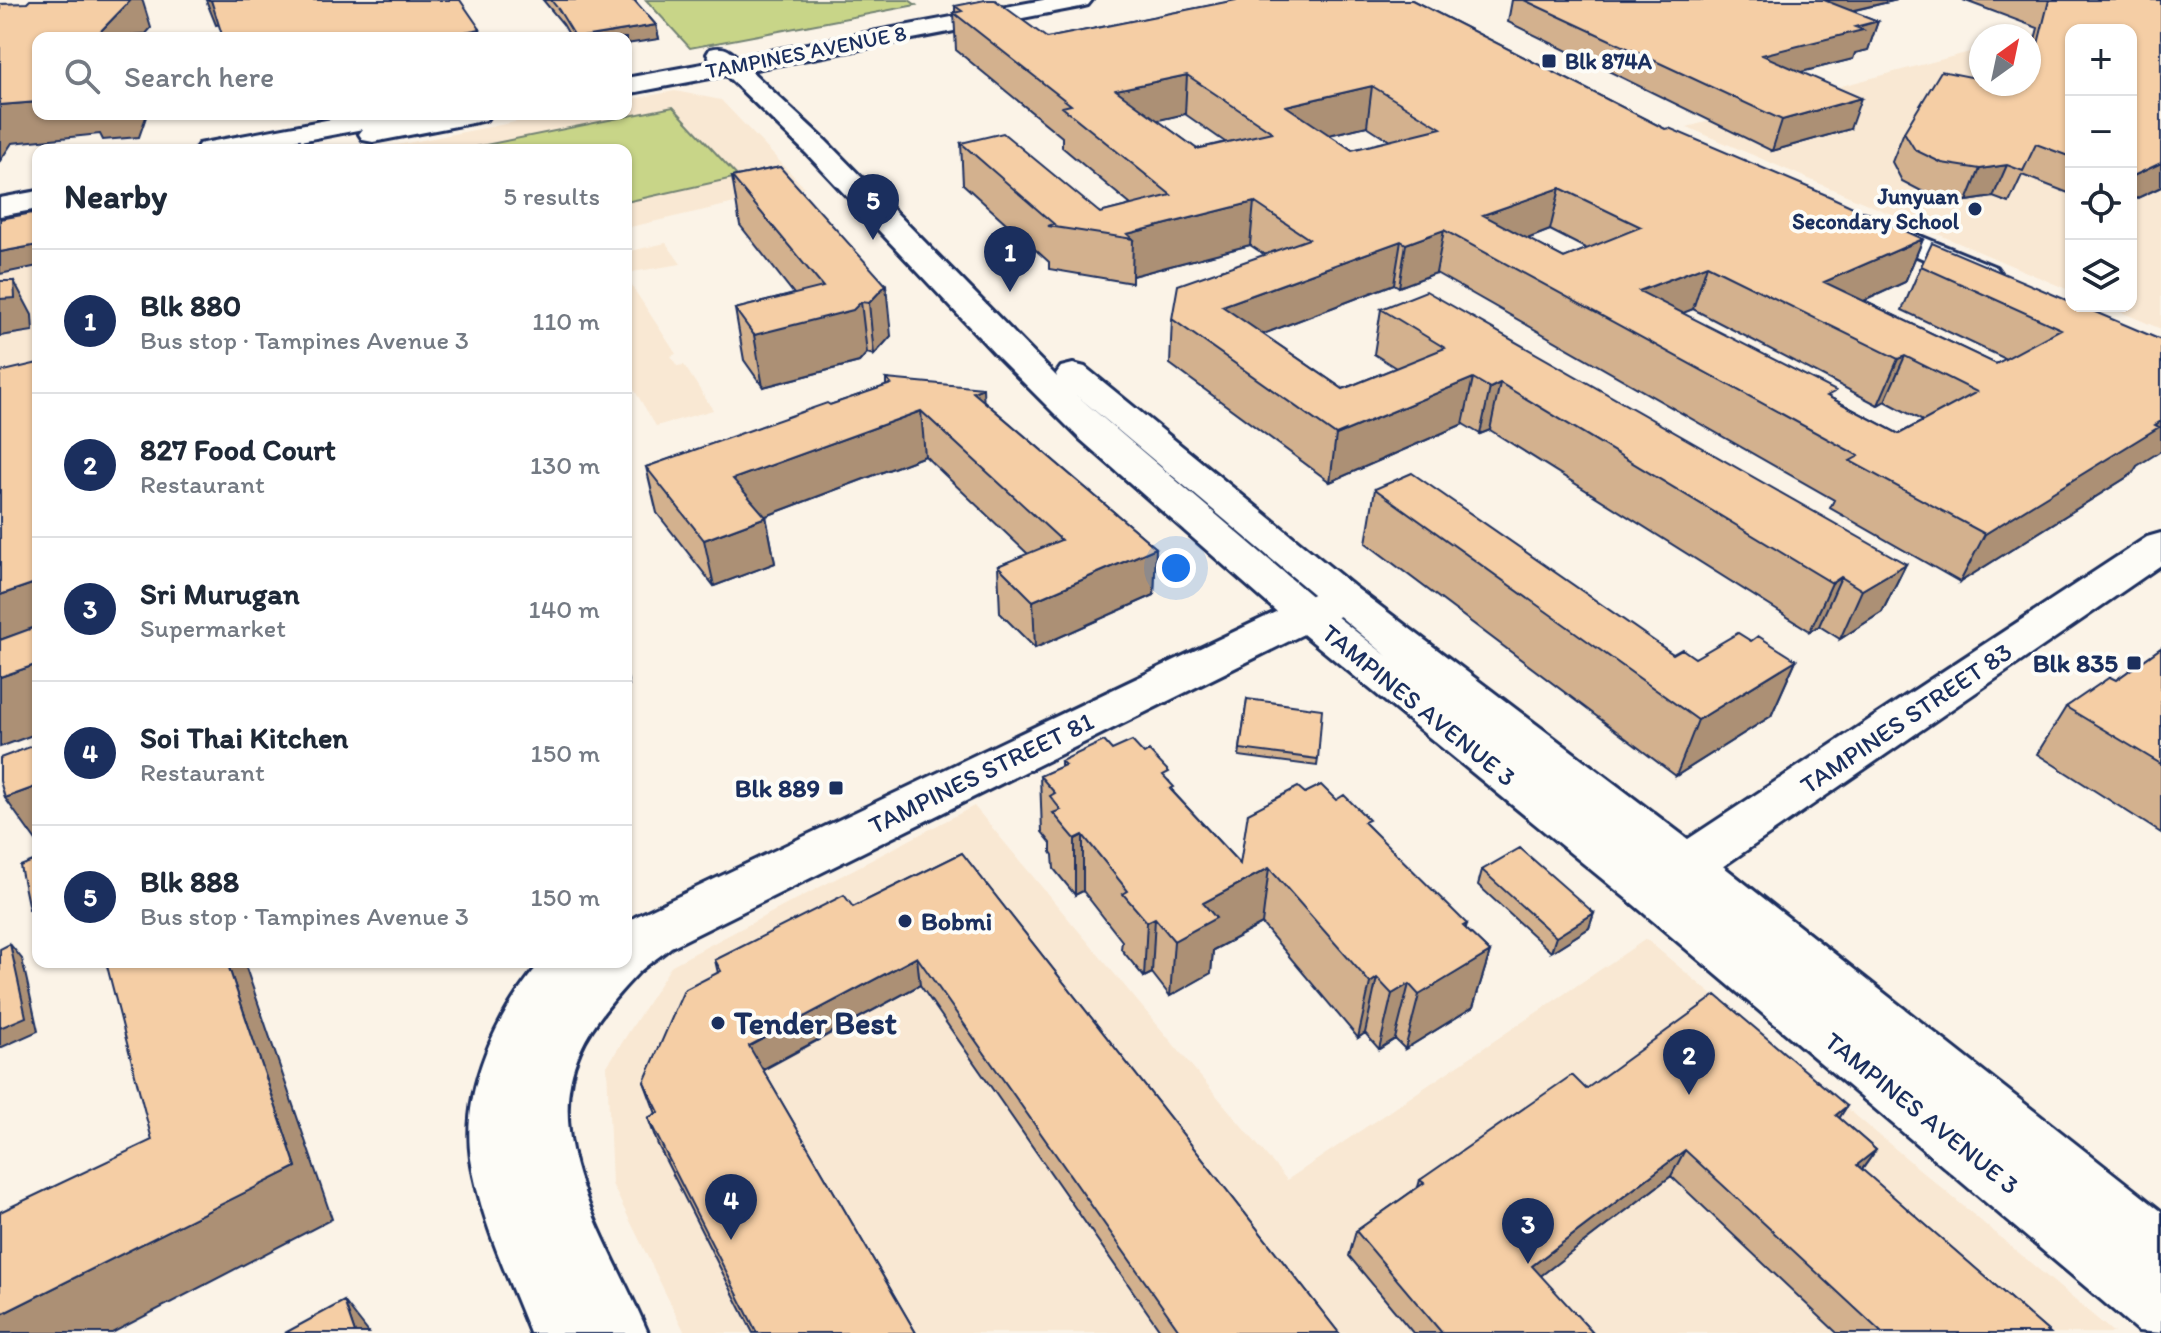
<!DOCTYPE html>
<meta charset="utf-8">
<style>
body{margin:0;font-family:Itim,sans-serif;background:#f6f6f7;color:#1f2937}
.controls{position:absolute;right:24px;top:24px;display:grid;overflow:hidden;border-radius:16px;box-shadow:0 2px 6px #0004}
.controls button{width:72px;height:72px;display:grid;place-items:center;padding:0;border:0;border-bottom:2px solid #e0e1e3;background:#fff;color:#1f2937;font:40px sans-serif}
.compass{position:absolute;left:1969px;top:24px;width:72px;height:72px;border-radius:50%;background:#fff;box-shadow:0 2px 6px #0004;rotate:33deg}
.you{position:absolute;left:1176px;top:568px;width:28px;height:28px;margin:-20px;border:6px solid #fff;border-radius:50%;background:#1a73e8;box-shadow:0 0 0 12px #1a73e833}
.badge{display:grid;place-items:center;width:52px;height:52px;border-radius:50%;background:#1b2f5e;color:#fff;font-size:26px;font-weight:700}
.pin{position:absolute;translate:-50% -66px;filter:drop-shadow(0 2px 4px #0008)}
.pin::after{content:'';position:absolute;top:42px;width:28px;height:24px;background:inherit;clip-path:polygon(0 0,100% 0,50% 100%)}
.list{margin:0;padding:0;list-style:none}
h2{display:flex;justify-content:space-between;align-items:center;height:104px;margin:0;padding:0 32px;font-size:34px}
h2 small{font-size:26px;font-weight:400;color:#747a83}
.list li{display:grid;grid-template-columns:52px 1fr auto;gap:24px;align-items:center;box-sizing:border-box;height:144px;padding:0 32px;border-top:2px solid #e0e1e3}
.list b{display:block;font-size:30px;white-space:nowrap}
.list p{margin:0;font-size:26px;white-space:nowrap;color:#747a83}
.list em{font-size:26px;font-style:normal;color:#747a83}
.icon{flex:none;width:44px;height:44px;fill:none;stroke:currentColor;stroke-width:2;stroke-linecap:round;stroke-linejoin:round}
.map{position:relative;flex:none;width:2161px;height:1333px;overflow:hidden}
.search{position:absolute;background:#fff;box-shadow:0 2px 6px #0004;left:32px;top:32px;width:600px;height:88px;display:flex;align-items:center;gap:20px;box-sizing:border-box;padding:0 28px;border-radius:16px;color:#747a83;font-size:30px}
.panel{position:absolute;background:#fff;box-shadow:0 2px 6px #0004;left:32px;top:144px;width:600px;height:824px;border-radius:16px}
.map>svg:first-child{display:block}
</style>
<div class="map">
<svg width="2161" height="1333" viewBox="0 0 2161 1333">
<rect width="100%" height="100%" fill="#fbf3e7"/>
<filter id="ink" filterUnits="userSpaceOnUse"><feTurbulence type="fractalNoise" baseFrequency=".0125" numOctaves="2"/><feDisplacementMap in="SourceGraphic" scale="16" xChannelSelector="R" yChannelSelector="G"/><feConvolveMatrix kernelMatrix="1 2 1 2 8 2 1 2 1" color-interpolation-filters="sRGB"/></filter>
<g filter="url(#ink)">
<!-- built -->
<path fill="#f9e8d3" d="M2084,21l-13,9v261l-384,-164 294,-78v35h48v-48z
M2131,38l30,11v280l-54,-23h24z
M675,91l46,9 83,87 -178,41v-78h-255l185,-36h70v-14z
M38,215v291l-38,11v-295z
M666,243l15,21 -55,9v-21z
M626,277l50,77 -5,2 6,10 7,-1 29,45 -57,16 -30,-50z
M974,806l313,374 359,-241 468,394h-1429l-73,-149 -5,-118 65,-101z"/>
<!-- green -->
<path fill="#c8d588" stroke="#728273" stroke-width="2" d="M646,0h263l7,5 -226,43z
M673,107l65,70 -112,25v-52h-165z"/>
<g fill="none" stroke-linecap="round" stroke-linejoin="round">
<!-- street casing -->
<g stroke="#1b2f5e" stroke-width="6">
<path id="street" d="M1864,213l132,54 5,7 -5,7 -11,3 -11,-3 -121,-53 -4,-6 4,-6z
M2161,533v32l-487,335 -18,6 -18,-6 -7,-14 7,-14 509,-335z
M1341,584l15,4 6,10 -6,10 -685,339c-10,9 -24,17 -33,26 -21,22 -46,50 -58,78 -42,92 34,200 68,282h-118c-22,-56 -50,-114 -59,-174 -10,-70 26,-146 70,-197h85v-38l9,-7 691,-329z"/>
</g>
<!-- secondary casing -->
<g stroke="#1b2f5e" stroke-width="6">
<path id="secondary" d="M1043,0h49l-4,5 -8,2 -330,63 76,71 231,236 -1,-3 5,-7 12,-3 12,3 271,221 349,264 456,359v122l-23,-2 -505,-427 -341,-279 -212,-186 -84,-84 -190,-202 -80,-78 -100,19v-16l87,-16 -6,-8 3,-5c13,-3 18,0 27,8zM1075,394l312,262 -65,-51z
M358,114h56l-3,5 24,-5h55l-4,6 -9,2 -104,20 -10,-2 -4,-6 4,-5 -110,21h-58l4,-6 10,-2z
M38,191v18l-38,7v-18z"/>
</g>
<!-- street -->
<use href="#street" fill="#fdfcf7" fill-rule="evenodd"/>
<!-- secondary -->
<use href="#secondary" fill="#fdfcf7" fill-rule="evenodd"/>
</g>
<!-- wall -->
<path fill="#d3b18e" stroke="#1b2f5e" stroke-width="2" fill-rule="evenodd" d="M543,0h91l22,25 3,14 -88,-1 -8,-14z
M1232,0h180l253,129 258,110 -18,43 -41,19 132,63 10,-5 -104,-49 19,-44 150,36 66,164 -5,8 -172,108 -130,-74 4,-8 -398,-227 -37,14 -5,-3 -131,50 80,55 53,-21 -22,-14 7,-45 525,255 -24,48 -42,27 -21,-13 -9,5 -320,-201 -10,4 -17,-10 -133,58 -160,-118 2,-45 93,-64 -15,-10 -118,31v7l-83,-14v-7l-86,-78 -2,-41 139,70 31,-8 -69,-58v-10l-106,-87 -2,-37 1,-1v-6l92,32 186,-37zM1185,114l40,28 -28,7 -40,-29zM1367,126l23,15 -38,9 -23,-15zM1550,230l37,19 -23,9 -37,-19zM1693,309l185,96 7,-4 38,20 -24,13 -66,-35 -151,-86z
M1512,0h385l-46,11 27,10 -10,29 -13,3 -2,6 -52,13 49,57 -78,22 -264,-129z
M1963,0h198v187l-30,14v-171h-60v164l-49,-19 -13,28 -16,-6 -26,4 -38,-6 -27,-14 -10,-19 12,-30 118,-45 1,-3h6v-22l9,-34z
M780,167l111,169 -17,19 -7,-2 -8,9 -96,25 -19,-27 -9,-51 59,-15 -54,-69 -8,-48z
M886,379l98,22 172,147 -2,47 -119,53 -35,-35 -2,-47 30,-12 -103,-98 -159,60 9,47 -61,23 -57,-73 -11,-46 240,-81z
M1375,489l298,165 22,4 56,-17 45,19 -25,56 -95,60 -310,-233z
M2161,648v185l-124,-79 29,-47 50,-27z
M1247,699l71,60 -1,7 -78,-10z
M1112,750l57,31 5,12 66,71 65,-71 31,7 32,26 98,103 24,23 -17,55 -68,42 -10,-10 -16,10 -14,-16 -7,5 -96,-114 -49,26 -2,23 -41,23 -18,-23 -8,4 -23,-28 1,-8 -39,-50 -8,4 -21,-26 -1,-14 -2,-3v-9l-9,-11 -2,-56 21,-9v-6z
M962,853l377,480h-177l-242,-348 -157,85 153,263h-163l-95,-188 -10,-27 8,-4 -12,-32 74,-109 -3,-13 138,-53z
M1482,870l112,43 -5,15 -38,24 -73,-67z
M1586,1089l261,17 -8,12 37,32 -14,20 188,163h-213l-166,-157 -131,100 53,57h-180l-64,-77 7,-25 62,-44 2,-7z"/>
<!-- shaded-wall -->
<path fill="#ac9074" stroke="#1b2f5e" stroke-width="2" d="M131,0h11l1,2 8,26 -7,8 1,2h-51z
M206,0h5l10,24 -5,1z
M1809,0h88l-95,22z
M1878,21l-10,29 -13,3 -2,6 -100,25 9,-29z
M656,25l3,14 -33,5v-6h-50z
M480,29l2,9h-49z
M1187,75l-2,39 -69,16v-40z
M1372,86l-5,40 -85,20 4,-40z
M1861,98l-11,31 -78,22 10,-31z
M38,102v12h109l-8,23 -36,3 -3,-6 -88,9 -12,18v-56z
M2161,163v24l-30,14v-24z
M2007,165l-14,32 -26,4 13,-32z
M1560,188l-10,42 -62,24 -5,-39z
M1254,202l-4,43 -118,31 1,-37 -6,-5z
M1444,230l-8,43 -37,14 7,-43z
M1923,239l-18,43 -85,39 4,-39z
M1401,241l-7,43 -175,67 3,-45z
M38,245v21l-38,8v-22z
M1707,265l-14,44 -60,24 6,-42z
M14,281l18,34 1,16 -33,5v-37z
M886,285l5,51 -17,19 -5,-52z
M861,302l6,51 -8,9 -96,25 -9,-52z
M1905,356l-20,45 -7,4 20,-46z
M1473,378l-10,46 -133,58 6,-47z
M1500,383l-10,47 -10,4 10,-46z
M983,388l2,45 -12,-41z
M921,411l4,45 -183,69 -9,-46z
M2161,421v30l-24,15 -5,8 -172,108 25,-48z
M766,517l9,46 -61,23 -10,-46z
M1156,548l-2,47 -119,53 -2,-47z
M1906,564l-24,48 -42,27 22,-49z
M1841,577l-22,49 -9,5 22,-48z
M38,582v45l-38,13v-45z
M1796,660l-25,56 -95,60 22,-56z
M38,664v69l-38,14v-70z
M626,673l3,12 -3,1z
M38,786v58l-33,-46z
M1083,835v56l-8,4v-56z
M1269,868l-7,56 -49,26 -2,23 -41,23 4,-55 29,-38z
M38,905v15l-9,-11z
M1594,913l-5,15 -38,24 5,-15z
M1155,918l-3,55 -8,4 3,-55z
M1467,924l-14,50 37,-22 -17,55 -68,42 14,-54 44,-69z
M10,944l12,15 16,72 -38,17v-20z
M917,957l3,28 -164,88 -7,-27z
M227,962h17l88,257 -220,114h-112v-18l296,-148z
M1377,978l-12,55 -7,5 12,-55z
M1409,984l-14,55 -16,10 13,-55z
M1847,1106l-17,27 6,-18z
M1685,1150l-14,26 -150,115 11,-25z
M1876,1150l-19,26v-11z
M344,1301l25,32h-14z"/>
<!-- building -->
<path fill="#f5cea5" stroke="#1b2f5e" stroke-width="2" fill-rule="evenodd" d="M30,0h101l-37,38h-56v64l-38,3v-101l27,-1z
M211,0h249l20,29 -47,9h-210z
M551,0h83l22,25 -80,13 -17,-28z
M985,0h10l52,38 189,-38h176l253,129 4,-1 162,69 92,42 -99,43 172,82 65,-35 -140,-63 11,-23 139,59v4h10l80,34v81l-6,4 4,2 -174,107 -135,-73 9,-5 -415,-226 -38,14 -5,-3 -179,65 121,83 102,-41 -64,-39 45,-18 480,273 -44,26 -21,-13 -9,6 -332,-200 -10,5 -17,-10 -137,57 -164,-116 6,-34 131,-46 -55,-37 -127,32 6,5 -85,-13 6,-2 -93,-81 42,-10 97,80 71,-18 -109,-88 9,-2 -117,-92 8,-2 -7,-5zM1187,75l85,57 -75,17 -81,-59zM1372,86l69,42 -89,22 -66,-44zM1560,188l81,39 -77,31 -81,-43zM1707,265l191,94 7,-3 72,36 -78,42 -72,-38 9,-5 -197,-100z
M1524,0h300l54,21 -23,6 8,3 -101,25 99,43 -79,22z
M2049,0h112v163l-30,14v-147h-60v127l-35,-13 -13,27 -16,-6 -27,4 -38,-6 -27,-13 -11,-18 37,-61 40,8v5h25l21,4z
M143,34l-2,4h-44z
M300,140l4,10h-39l-1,-3z
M780,167l106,118 -17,18 -8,-1 -8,8 -99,25 -19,-26 88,-22 -91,-110z
M38,212v33l-38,7v-33z
M0,281h14l1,17 -15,1z
M38,363v219l-38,13v-223z
M886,379l97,9 -10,4 183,156 -123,53 -35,-35 63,-26 -140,-129 -188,68 33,38 -62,23 -58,-73 181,-64 3,2 61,-21z
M1412,473l261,181 9,-5 13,9 43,-25 13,8 7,-5 38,24 -98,60 -323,-231z
M38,626v38l-38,13v-37z
M2161,648v116l-95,-57 44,-30 6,3z
M1247,699l75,10 -4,50 -78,-10z
M1104,741l8,9 20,-9 12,13 5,-3 20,21 -6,3 11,12 -4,2 70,75 8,-51 50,-26 7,6 16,-8 15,15 8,-5 25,25 -5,2 103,102 -4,2 27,26 -71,43 -10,-11 -17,10 -15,-16 -7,5 -101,-115 -66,35 13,15 -42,23 -19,-23 -8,4 -24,-28 5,-3 -45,-56 -8,4 -22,-26 8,-3 -11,-14 5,-3 -15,-17 25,-11 -4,-4z
M38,744v42l-33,12 -5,-17v-23z
M1520,848l74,65 -38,24 -74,-67z
M962,853l377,480h-158l-264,-376 -168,89 167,287h-159l-109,-215 11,-6 -15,-30 40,-92 37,-19 -6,-11 129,-65 9,12z
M38,859v46l-9,4 -9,-43z
M10,944l16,73 -26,11v-79z
M106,962h121l69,205 -296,148v-103l152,-72z
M1716,995l131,111 -11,9 40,35 -19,15 193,168h-168l-197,-183 -153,116 61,67h-151l-86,-102 68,-48 -4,-3 152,-105 14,14z
M344,1301l11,32h-70z"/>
</g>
<!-- markers -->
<g fill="#1b2f5e" stroke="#fdfcf7" stroke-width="3">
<rect x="1541" y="53" width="16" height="16" rx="4"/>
<circle cx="1975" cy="209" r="8"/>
<rect x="2126" y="655" width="16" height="16" rx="4"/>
<rect x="828" y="780" width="16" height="16" rx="4"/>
<circle cx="905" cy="921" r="8"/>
<circle cx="718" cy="1023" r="8"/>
</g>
<g text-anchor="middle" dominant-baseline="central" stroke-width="8" stroke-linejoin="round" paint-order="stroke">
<!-- far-street labels -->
<g font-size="22" fill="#1b2f5e" stroke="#fdfcf7">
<text transform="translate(806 52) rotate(-11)">TAMPINES AVENUE 8</text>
</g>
<!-- far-poi labels -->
<g font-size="22" font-weight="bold" fill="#1b2f5e" stroke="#fdfcf7" text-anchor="start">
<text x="1565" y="61">Blk 874A</text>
<text x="1959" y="196" text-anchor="end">Junyuan<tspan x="1959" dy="25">Secondary School</tspan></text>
</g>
<!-- poi labels -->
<g font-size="26" font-weight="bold" fill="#1b2f5e" stroke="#fdfcf7" text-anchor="end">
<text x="2118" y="663">Blk 835</text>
<text x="820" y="788">Blk 889</text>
<text x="921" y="921" text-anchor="start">Bobmi</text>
</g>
<!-- street labels -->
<g font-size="26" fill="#1b2f5e" stroke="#fdfcf7">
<text transform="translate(1419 705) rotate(39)">TAMPINES AVENUE 3</text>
<text transform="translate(1906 718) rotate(-34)">TAMPINES STREET 83</text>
<text transform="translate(981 773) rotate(-26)">TAMPINES STREET 81</text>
<text transform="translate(1922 1113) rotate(39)">TAMPINES AVENUE 3</text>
</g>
<!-- near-poi labels -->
<g font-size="32" font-weight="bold" fill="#1b2f5e" stroke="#fdfcf7" text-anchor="start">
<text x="734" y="1023">Tender Best</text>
</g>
</g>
</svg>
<div class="controls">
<button>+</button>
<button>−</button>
<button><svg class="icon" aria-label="locate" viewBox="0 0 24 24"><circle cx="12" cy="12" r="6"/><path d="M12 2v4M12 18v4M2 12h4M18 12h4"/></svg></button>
<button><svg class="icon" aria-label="layers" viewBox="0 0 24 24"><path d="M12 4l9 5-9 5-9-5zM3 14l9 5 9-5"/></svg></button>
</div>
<svg class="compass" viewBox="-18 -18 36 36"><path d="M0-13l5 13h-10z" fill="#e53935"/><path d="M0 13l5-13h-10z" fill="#747a83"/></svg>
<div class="you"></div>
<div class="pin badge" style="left:1010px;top:292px">1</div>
<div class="pin badge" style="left:1689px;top:1095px">2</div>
<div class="pin badge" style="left:1528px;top:1264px">3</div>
<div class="pin badge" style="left:731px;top:1240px">4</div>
<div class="pin badge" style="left:873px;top:240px">5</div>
<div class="search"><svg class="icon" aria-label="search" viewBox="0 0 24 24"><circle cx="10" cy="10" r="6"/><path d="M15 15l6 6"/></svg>Search here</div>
<section class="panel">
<h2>Nearby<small>5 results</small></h2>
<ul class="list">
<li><span class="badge">1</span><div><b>Blk 880</b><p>Bus stop · Tampines Avenue 3</p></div><em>110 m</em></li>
<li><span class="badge">2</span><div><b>827 Food Court</b><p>Restaurant</p></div><em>130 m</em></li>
<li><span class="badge">3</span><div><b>Sri Murugan</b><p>Supermarket</p></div><em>140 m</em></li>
<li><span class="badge">4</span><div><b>Soi Thai Kitchen</b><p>Restaurant</p></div><em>150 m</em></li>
<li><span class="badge">5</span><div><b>Blk 888</b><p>Bus stop · Tampines Avenue 3</p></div><em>150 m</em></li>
</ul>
</section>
</div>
